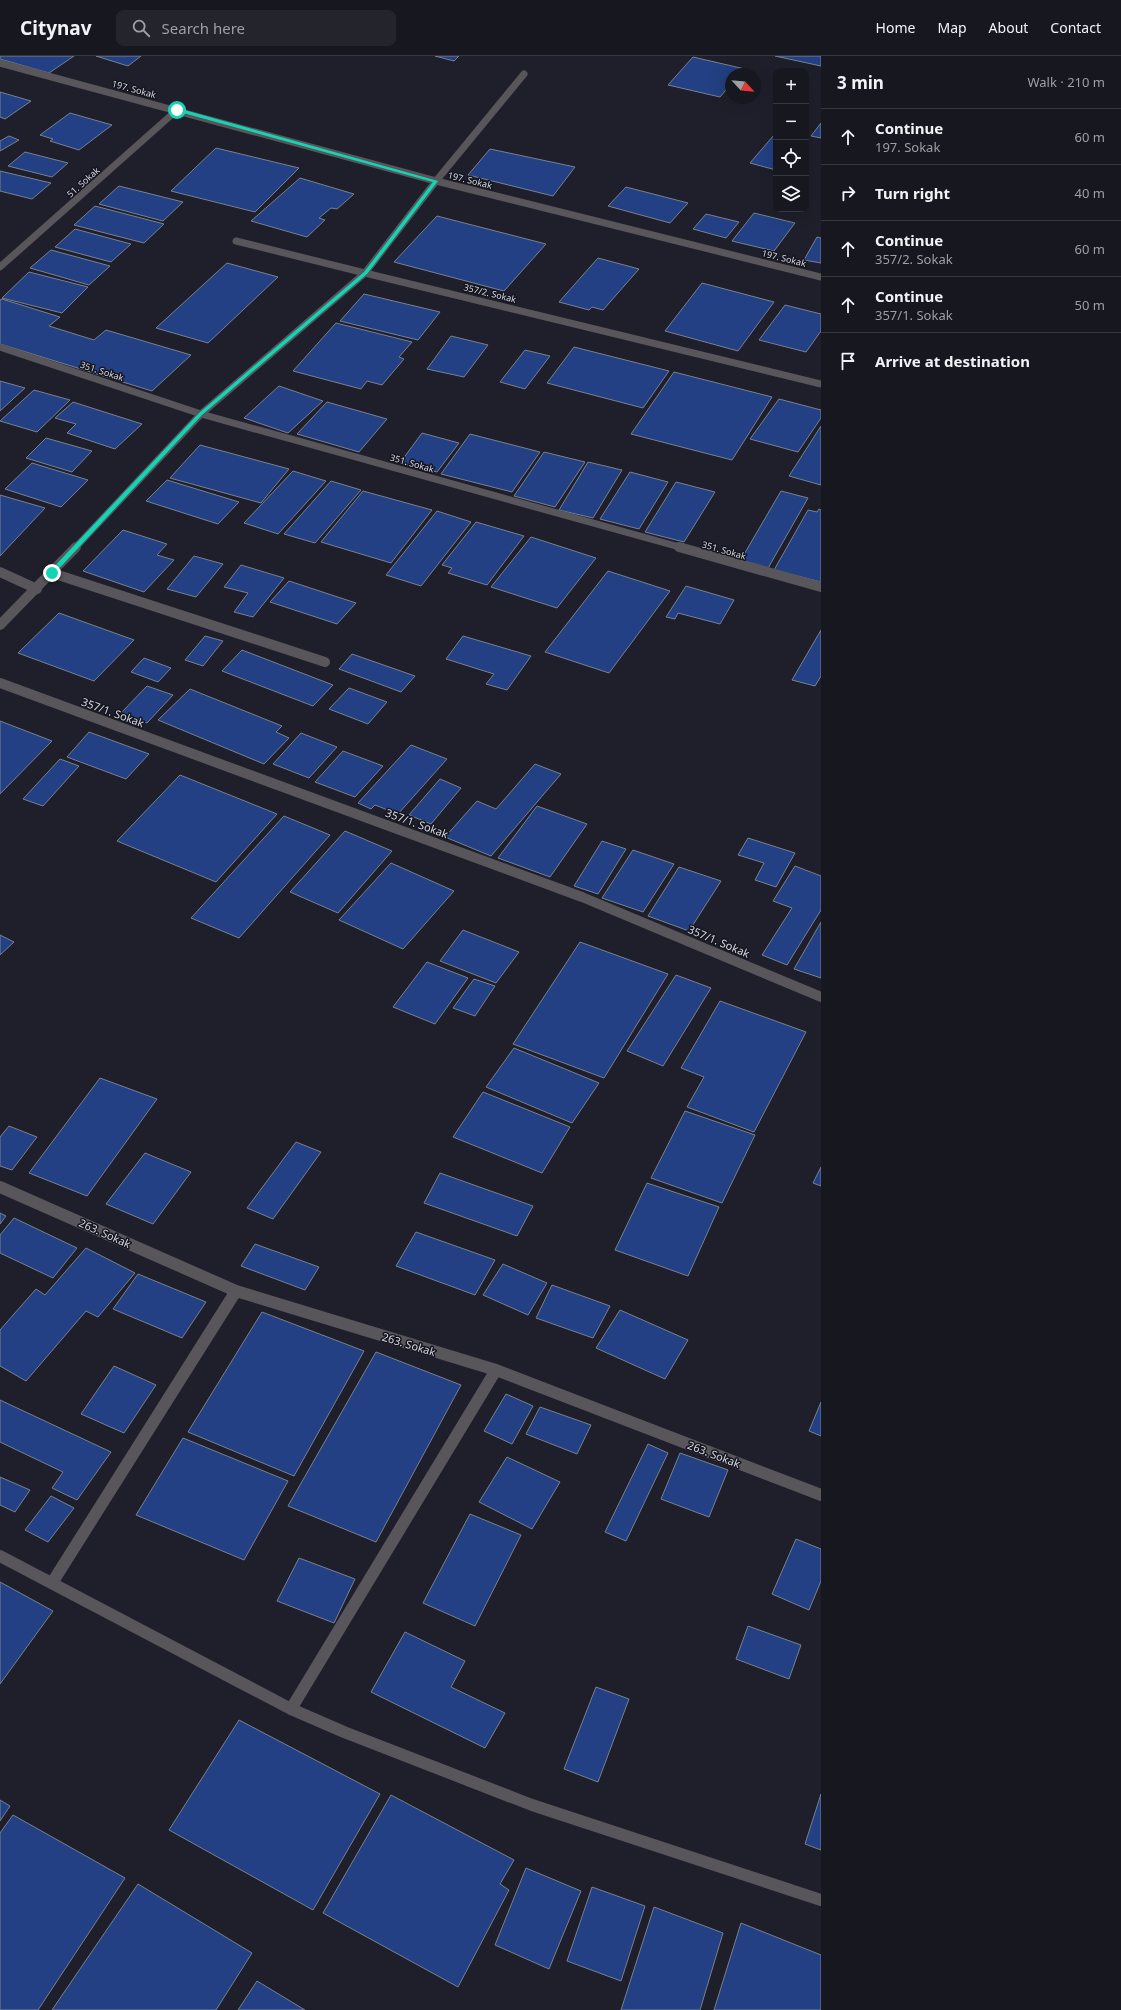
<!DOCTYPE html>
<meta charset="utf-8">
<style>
body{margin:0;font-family:"Noto Sans",sans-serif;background:#24242d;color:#f1f3f6}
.controls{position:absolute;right:12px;top:12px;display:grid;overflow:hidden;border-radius:8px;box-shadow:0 4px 16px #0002}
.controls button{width:36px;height:36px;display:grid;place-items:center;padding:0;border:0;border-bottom:1px solid #36363e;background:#171720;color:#f1f3f6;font:20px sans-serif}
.compass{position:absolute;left:725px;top:12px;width:36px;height:36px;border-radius:50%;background:#171720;box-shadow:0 4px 16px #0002;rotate:116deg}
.stop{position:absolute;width:12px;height:12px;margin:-9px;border:3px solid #12d5b4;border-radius:50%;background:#fff}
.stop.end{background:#12d5b4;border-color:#fff;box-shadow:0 1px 4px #0008}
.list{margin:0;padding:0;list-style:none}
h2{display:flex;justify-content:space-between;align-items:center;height:52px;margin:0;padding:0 16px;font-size:17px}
h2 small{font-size:13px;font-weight:400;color:#9e9fa5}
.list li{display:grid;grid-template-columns:26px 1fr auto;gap:12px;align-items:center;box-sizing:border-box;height:56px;padding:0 16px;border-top:1px solid #36363e}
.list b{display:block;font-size:15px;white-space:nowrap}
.list p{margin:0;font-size:13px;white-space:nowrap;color:#9e9fa5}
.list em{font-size:13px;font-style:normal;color:#9e9fa5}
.icon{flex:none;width:22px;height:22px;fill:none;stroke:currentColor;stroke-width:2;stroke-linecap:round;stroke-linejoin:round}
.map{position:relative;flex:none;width:821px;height:1954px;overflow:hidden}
header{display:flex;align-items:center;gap:24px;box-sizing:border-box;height:56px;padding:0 20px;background:#171720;border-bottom:1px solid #36363e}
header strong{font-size:19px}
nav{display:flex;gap:22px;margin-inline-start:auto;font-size:14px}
.search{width:280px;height:36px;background:#24242d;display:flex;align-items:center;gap:10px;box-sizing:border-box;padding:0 14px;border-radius:8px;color:#9e9fa5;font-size:15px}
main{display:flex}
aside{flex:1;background:#171720}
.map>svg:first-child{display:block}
</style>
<header>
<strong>Citynav</strong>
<div class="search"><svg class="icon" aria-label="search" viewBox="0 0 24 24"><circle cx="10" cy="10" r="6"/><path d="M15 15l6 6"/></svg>Search here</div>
<nav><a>Home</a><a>Map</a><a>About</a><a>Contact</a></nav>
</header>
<main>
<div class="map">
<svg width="821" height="1954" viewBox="0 0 821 1954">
<rect width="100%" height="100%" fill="#1f1f2b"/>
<!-- building -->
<path fill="#224083" stroke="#79818e" d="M0,0h74l-25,17 -49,-14z
M96,0h45l-13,10z
M435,0h24l-5,5z
M775,0h46v10z
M693,1l52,12 -5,5h-9v10l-11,13 -52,-12z
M0,36l31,9 -26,18 -5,-2z
M70,57l42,12 -33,25 -29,-9 3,-2 -13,-4z
M821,67v15l-10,-2z
M774,79h2v35l-26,-7z
M9,80l10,4 -19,11v-10z
M216,92l83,20 -44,44 -84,-21z
M490,93l85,18 -22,29 -85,-21z
M25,96l43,11 -16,14 -44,-11z
M0,115l51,12 -19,16 -32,-8z
M300,122l54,16 -17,15 -6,-1 -12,10 6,2 -18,17 -56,-16z
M119,130l64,16 -20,19 -64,-17z
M626,131l62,16 -18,20 -62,-17z
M95,150l69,18 -20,19 -70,-18z
M754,157l41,10 -21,28 -42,-10z
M706,158l33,8 -13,16 -33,-9z
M437,160l109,28 -42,47 -110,-29z
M75,173l56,15 -20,18 -56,-15z
M817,181l4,1v25l-17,-3z
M51,194l59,16 -21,19 -59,-17z
M598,202l41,11 -36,41 -11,-3 -3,3 -30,-8z
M227,207l51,14 -70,66 -52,-15z
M29,216l59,15 -26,26 -60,-15z
M702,227l72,19 -36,49 -73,-20z
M364,238l76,18 -22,28 -78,-19z
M2,243l58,18 -11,9 45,14 12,-10 85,25 -39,36 -152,-47v-44z
M785,249l36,9v17l-15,21 -47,-12z
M336,267l76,19 -13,15 5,2 -22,26 -15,-4 -6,8 -68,-18z
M451,280l37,9 -24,32 -37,-8z
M574,291l95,24 -26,37 -96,-25z
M525,294l25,6 -25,33 -25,-7z
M674,316l98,25 -40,63 -101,-26z
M0,325l25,7 -25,23z
M279,330l44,15 -35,32 -44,-15z
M34,334l36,10 -33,32 -37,-11z
M779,343l42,11v8l-23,34 -48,-13z
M73,346l69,22 -27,25 -48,-16 9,-9 -21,-6z
M327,346l60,17 -28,33 -62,-18z
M821,370v59l-32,-9z
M422,377l37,10 -22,29 -37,-9z
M470,378l70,18 -28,40 -71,-18z
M46,382l46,13 -20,21 -46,-14z
M200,389l89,24 -28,34 -91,-25z
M544,396l41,10 -30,45 -41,-11z
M588,406l34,8 -29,48 -34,-8z
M32,407l56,17 -27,27 -56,-18z
M293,415l33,10 -48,53 -34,-11z
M630,416l38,10 -29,47 -39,-10z
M167,424l72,22 -21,22 -72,-23z
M331,425l30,9 -46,53 -31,-9z
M676,426l39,10 -31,50 -39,-10z
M363,435l69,19 -41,53 -70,-21z
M781,435l27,7 -41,72 -28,-7z
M0,439l45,13 -45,48z
M819,453l2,1v72l-47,-12 34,-60 9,2z
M437,455l34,11 -50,64 -35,-11z
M476,466l48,14 -37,49 -39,-12 4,-5 -10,-3z
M123,474l44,14 -10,11 17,5 -30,32 -61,-21z
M531,481l65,21 -39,50 -66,-21z
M194,500l29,8 -27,33 -29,-8z
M241,509l43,13 -31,39 -19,-5 14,-19 -24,-6z
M608,515l62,20 -61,82 -64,-21z
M289,525l67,22 -19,21 -67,-22z
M686,530l48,14 -14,24 -42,-11 -3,6 -9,-2z
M59,557l75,27 -40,41 -76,-28z
M821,574v46l-6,10 -23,-6z
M205,580l18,5 -20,25 -18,-6z
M463,580l68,20 -24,34 -21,-6 8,-10 -48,-15z
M242,594l91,35 -20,21 -91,-35z
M352,598l63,22 -14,16 -62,-23z
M144,602l27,10 -13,14 -27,-10z
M147,630l26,9 -26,28 -26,-10z
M349,632l38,14 -19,22 -39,-15z
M190,633l92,37 -6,6 13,6 -25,26 -106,-44z
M0,665l52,20 -52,53z
M89,676l60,22 -23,25 -59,-22z
M301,677l36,14 -28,31 -36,-14z
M411,689l36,14 -49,55 -23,-9 -4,4 -13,-6z
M343,695l40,15 -28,31 -40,-15z
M60,703l19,7 -36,40 -20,-7z
M535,708l26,10 -70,82 -46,-19 32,-36 19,8z
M180,719l97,39 -61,68 -99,-41z
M440,723l21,9 -30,36 -22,-9z
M537,750l50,18 -37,53 -52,-19z
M284,760l46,19 -91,103 -48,-20z
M345,775l47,20 -54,62 -48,-21z
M748,782l47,15 -19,34 -21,-7 9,-17 -26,-8z
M602,785l24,8 -28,45 -24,-8z
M633,794l41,14 -31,48 -41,-14z
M391,807l63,28 -51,58 -64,-29z
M795,810l26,10v34l-34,55 -25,-10 30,-47 -19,-7z
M679,811l42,14 -32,50 -41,-15z
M821,866v56l-27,-9z
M463,874l56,22 -23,31 -56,-22z
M0,879l14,7 -14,13z
M580,886l88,32 -64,104 -91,-34z
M427,906l41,16 -33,46 -42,-17z
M676,919l35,13 -48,78 -36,-15z
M474,923l21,7 -20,30 -22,-8z
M720,945l86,31 -52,100 -67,-25 17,-30 -23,-9z
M514,992l85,35 -27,40 -86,-36z
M100,1022l57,21 -70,97 -58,-23z
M483,1036l87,35 -28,46 -89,-36z
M685,1055l70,24 -33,68 -71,-25z
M9,1070l28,11 -25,33 -12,-4v-29z
M296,1086l25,10 -48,67 -26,-11z
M145,1097l46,19 -38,52 -47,-20z
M821,1111v19l-8,-3z
M440,1117l93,33 -16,30 -93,-33z
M647,1127l72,24 -31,69 -73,-26z
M0,1157l6,3 -6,8z
M14,1162l63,30 -24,30 -53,-25v-18z
M416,1176l79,28 -20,35 -79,-29z
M255,1188l64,23 -14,23 -64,-24z
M86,1192l49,25 -37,44 -12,-6 -60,70 -26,-15v-36l36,-41 9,6z
M503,1208l44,19 -19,32 -45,-20z
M138,1218l68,28 -24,36 -69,-29z
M552,1229l58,21 -17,32 -57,-20z
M620,1254l68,30 -23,39 -69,-31z
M262,1256l102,39 -70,125 -106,-44z
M376,1296l85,33 -85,157 -88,-36z
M114,1310l42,19 -32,48 -43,-19z
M506,1338l27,12 -21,38 -28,-13z
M0,1344l111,52 -34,48 -25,-12 11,-16 -63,-30z
M821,1346v34l-12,-5z
M540,1351l51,18 -14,29 -51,-20z
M183,1382l105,43 -44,79 -108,-45z
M648,1388l20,9 -42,88 -21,-9z
M680,1397l48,17 -19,47 -48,-18z
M507,1401l53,25 -28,47 -53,-27z
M0,1421l30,13 -15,22 -15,-7z
M51,1440l23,12 -26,34 -23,-12z
M470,1458l51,21 -46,91 -52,-23z
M796,1483l25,10v32l-12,29 -37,-16z
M299,1502l56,21 -21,44 -57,-22z
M0,1526l53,29 -53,73z
M748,1570l53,19 -12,34 -53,-20z
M405,1576l60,29 -14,26 54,26 -20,35 -114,-56z
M596,1631l33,12 -31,83 -34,-13z
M239,1664l141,74 -67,116 -144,-80z
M821,1738v56l-16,-6z
M391,1739l123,65 -14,24 9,6 -51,97 -135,-74z
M0,1744l10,6 -10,15z
M13,1759l112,63 -87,132h-38v-177z
M526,1812l55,23 -32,78 -54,-24z
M138,1828l114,69 -36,57h-164z
M592,1831l53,19 -24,75 -54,-20z
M654,1851l69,26 -23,77h-79z
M741,1867l80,32v55h-107z
M257,1925l48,29h-67z"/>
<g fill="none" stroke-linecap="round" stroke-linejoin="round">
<!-- minor-far2 -->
<path stroke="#58555b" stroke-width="7" d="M0,7l436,118 385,96
M236,185l129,32 71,-92 88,-107
M0,211l177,-157
M0,291l201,67 482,134
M75,492l126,-134 164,-141 456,111"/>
<!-- minor-far1 -->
<path stroke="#58555b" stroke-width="10" d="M679,491l142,40
M0,516l37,17
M52,517l273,89
M0,569l76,-78
M0,627l582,214 239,100"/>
<!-- minor -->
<path stroke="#58555b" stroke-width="12" d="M0,1131l236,104 260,79 325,125
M0,1500l291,153 53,23 188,73 289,95
M52,1527l184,-292
M291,1653l205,-339"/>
</g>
<!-- route -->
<path fill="#12d5b4" d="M177,52l261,73 -71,93 -165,141 -148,159h-4v-3l149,-158 165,-141 69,-90 -257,-71z"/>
<g text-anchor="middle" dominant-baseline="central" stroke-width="3" stroke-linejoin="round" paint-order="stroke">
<!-- far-street labels -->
<g font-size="9" fill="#d5d6de" stroke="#161621">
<text transform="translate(134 33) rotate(15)">197. Sokak</text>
<text transform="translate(470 124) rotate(14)">197. Sokak</text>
<text transform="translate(83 126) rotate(-42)">51. Sokak</text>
<text transform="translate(784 202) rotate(14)">197. Sokak</text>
<text transform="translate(490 237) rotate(14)">357/2. Sokak</text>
<text transform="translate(102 315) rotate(18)">351. Sokak</text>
<text transform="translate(412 407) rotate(16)">351. Sokak</text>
<text transform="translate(724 494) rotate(16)">351. Sokak</text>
</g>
<!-- street labels -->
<g font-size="11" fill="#d5d6de" stroke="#161621">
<text transform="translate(113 656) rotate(20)">357/1. Sokak</text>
<text transform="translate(417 767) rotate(20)">357/1. Sokak</text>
<text transform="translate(719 885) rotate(23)">357/1. Sokak</text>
<text transform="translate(105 1177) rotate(24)">263. Sokak</text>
<text transform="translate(409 1288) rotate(17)">263. Sokak</text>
<text transform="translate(714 1398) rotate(21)">263. Sokak</text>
</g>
</g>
</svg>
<div class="controls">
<button>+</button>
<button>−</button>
<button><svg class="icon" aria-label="locate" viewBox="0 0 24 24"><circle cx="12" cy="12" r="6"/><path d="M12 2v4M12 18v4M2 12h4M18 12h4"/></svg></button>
<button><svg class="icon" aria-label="layers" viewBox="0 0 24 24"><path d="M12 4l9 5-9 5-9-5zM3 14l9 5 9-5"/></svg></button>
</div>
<svg class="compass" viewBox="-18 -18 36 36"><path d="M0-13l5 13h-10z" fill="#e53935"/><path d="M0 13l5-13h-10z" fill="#9e9fa5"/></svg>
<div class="stop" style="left:177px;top:54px"></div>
<div class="stop end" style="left:52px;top:517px"></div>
</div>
<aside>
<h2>3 min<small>Walk · 210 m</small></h2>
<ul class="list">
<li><svg class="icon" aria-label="ahead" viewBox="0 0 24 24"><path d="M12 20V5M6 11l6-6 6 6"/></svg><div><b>Continue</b><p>197. Sokak</p></div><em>60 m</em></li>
<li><svg class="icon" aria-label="right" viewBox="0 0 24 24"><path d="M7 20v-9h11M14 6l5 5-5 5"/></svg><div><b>Turn right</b></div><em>40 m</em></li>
<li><svg class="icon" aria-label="ahead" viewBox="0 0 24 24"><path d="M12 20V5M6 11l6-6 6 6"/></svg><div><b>Continue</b><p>357/2. Sokak</p></div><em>60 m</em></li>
<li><svg class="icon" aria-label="ahead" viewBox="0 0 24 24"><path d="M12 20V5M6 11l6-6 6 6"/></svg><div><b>Continue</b><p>357/1. Sokak</p></div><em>50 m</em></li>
<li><svg class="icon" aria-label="arrive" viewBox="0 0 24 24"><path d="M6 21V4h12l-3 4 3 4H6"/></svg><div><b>Arrive at destination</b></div></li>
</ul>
</aside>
</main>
